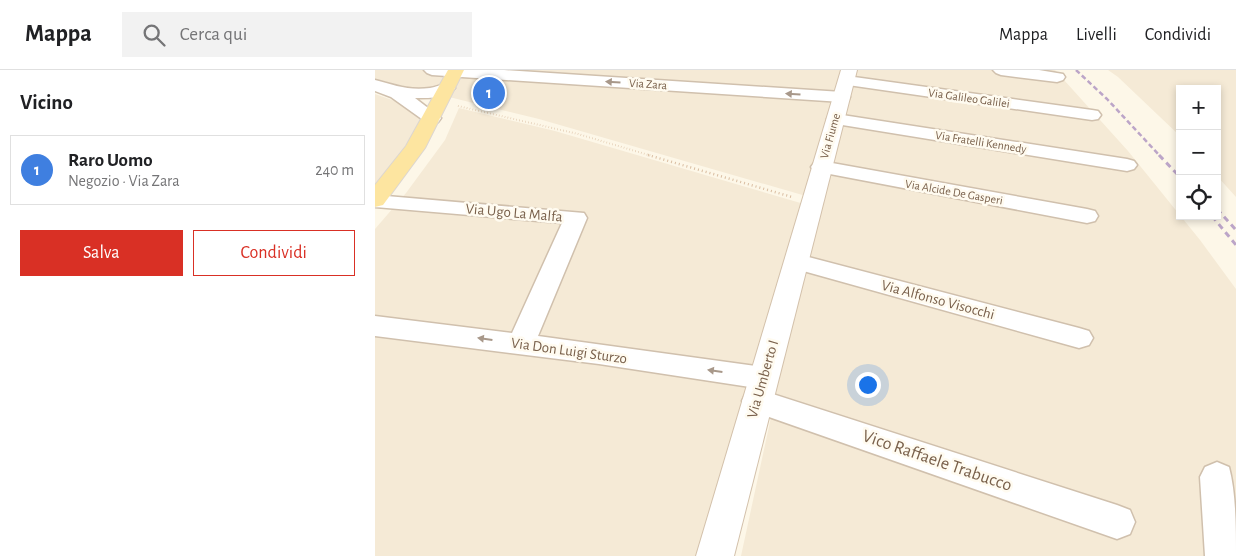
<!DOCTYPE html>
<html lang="it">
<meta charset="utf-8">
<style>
body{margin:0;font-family:"Alegreya Sans",sans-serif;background:#f2f2f2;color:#202124}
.controls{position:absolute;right:15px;top:15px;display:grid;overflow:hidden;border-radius:0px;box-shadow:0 2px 8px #0003}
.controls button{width:45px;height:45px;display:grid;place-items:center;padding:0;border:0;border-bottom:1px solid #e0e0e0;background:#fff;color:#202124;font:25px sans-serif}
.you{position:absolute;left:492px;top:314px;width:18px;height:18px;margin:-12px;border:4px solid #fff;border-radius:50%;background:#1a73e8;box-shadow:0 0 0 8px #1a73e833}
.badge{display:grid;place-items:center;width:32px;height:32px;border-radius:50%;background:#d93025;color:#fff;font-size:16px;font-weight:700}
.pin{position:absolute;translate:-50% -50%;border:2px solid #fff;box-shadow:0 1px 5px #0006}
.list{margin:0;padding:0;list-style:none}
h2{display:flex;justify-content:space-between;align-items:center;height:65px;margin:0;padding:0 20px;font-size:21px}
h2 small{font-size:16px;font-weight:400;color:#757577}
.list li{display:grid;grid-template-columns:32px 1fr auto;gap:15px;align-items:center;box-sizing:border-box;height:70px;margin:0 10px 10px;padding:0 10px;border:1px solid #e0e0e0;border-radius:0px}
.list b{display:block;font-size:19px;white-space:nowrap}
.list p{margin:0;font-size:16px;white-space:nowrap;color:#757577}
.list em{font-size:16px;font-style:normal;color:#757577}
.actions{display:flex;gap:10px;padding:15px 20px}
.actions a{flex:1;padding:11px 0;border:1px solid #d93025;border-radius:0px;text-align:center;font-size:18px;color:#d93025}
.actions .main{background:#d93025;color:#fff}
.icon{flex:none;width:28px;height:28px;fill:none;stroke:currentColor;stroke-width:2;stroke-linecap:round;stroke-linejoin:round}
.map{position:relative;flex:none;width:861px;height:486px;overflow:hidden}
header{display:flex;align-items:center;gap:30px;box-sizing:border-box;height:70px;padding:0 25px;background:#fff;border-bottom:1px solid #e0e0e0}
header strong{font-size:24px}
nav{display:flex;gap:28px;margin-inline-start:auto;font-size:18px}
.search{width:350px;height:45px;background:#f2f2f2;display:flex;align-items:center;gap:12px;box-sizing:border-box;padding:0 18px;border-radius:0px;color:#757577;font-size:19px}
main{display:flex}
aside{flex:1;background:#fff}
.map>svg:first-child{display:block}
</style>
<header>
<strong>Mappa</strong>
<div class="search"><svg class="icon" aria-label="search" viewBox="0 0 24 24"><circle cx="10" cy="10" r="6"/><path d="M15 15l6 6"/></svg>Cerca qui</div>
<nav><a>Mappa</a><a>Livelli</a><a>Condividi</a></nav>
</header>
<main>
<aside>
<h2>Vicino<small></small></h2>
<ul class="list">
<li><span class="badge" style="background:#3f7fe0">1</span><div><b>Raro Uomo</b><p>Negozio · Via Zara</p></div><em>240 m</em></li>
</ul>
<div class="actions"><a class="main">Salva</a><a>Condividi</a></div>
</aside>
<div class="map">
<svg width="861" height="486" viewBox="0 0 861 486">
<rect width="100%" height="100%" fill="#fdf7e8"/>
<!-- residential -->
<path fill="#f5ead6" d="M0,0h75l-8,17 -22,3 -45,-11z
M87,0h382l-38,126 -267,-77 -90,-22z
M480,0h200l73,81 72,89 36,49v267h-495l65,-301z
M733,0h128v127l-19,-21v-87h-37v47l-62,-59z
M0,24l20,7 29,21 -49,68z
M84,38l96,23 249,73 -99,352h-330v-327l31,-36 39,-53z"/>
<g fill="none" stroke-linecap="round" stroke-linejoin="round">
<!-- minor casing -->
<g stroke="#d0c0ad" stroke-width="3">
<path id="minor" d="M49,0h80l338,22 6,1 2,4 -2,4 -6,1 -410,-27 -5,-2z
M618,0h46l24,4 2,3 -2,3 -6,2 -56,-7 -5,-2z
M472,6l245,34 6,1 3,4 -3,4 -6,1 -251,-36 -2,-3 2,-3z
M0,10c19,5 34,11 55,8 8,-1 14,-6 23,-3l2,3c-7,11 -28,10 -40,10l26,20 -3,4 -6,1 -6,-1 -35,-25 -16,-6z
M461,44l291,45 7,2 3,4 -3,4 -7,2 -297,-48 -3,-4 3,-4z
M446,91l266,48 8,2 3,5 -3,5 -8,2 -273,-52 -3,-4 3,-4z
M0,125l209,18 3,5 -49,118 225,31 10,3 5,8 -5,8 -10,3 -164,-25 -224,-28v-20l137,17 50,-110 -187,-16z
M422,184l282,74 10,3 4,7 -4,7 -10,3 -290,-81 -4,-5 4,-5z
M382,319l360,116 13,5 5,12 -5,12 -13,5 -371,-130 -4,-8 4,-8z
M842,392l12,5c7,26 7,60 7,89h-31l-5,-79 5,-10z"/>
</g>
<!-- secondary casing -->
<g stroke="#d3c1ab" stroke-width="2">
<path id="secondary" d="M466,0h16l-123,486h-38z"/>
</g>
<!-- primary casing -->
<g stroke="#dcd6d0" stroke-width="2">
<path id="primary" d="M73,0h16l-39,78 -42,57 -8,2v-22l31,-39z"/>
</g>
<!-- path-far1 -->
<path stroke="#d9bda1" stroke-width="2" stroke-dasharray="0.5 2.5" stroke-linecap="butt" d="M83,36l120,28 74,22"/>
<!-- path -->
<path stroke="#d9bda1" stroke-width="2.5" stroke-dasharray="1 3" stroke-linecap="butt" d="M273,85l144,42"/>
<!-- minor -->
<use href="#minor" fill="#fff" fill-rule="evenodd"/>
<!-- secondary -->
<use href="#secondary" fill="#fff" fill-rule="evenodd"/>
<!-- primary -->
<use href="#primary" fill="#fde5a0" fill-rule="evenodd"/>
<!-- rail-far1 -->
<path stroke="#bca5c8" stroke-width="2.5" stroke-dasharray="5 3" stroke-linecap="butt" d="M701,0l31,29 53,57"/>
<!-- rail -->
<path stroke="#bca5c8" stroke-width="3" stroke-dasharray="6 4.5" stroke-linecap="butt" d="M784,85l21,22
M842,139l19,21
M837,146l24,29"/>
</g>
<!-- one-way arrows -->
<defs><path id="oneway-solid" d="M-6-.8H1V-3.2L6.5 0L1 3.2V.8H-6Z" transform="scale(1.25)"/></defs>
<g fill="#a8988a">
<use href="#oneway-solid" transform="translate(238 12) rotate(-176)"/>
<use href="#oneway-solid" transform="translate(418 24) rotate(-176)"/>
<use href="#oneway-solid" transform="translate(110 269) rotate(-172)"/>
<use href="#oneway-solid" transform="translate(340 301) rotate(-172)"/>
</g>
<g text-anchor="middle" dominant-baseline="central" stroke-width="5" stroke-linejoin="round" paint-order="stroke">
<!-- far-street labels -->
<g font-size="12" fill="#79604b" stroke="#fffbf0">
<text transform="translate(273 14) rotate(4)">Via Zara</text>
<text transform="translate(594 28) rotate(8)">Via Galileo Galilei</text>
<text transform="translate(455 66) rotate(-74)">Via Fiume</text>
<text transform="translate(606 72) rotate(9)">Via Fratelli Kennedy</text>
<text transform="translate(579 122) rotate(10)">Via Alcide De Gasperi</text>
</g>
<!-- street labels -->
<g font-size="15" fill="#79604b" stroke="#fffbf0">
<text transform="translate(139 143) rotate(5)">Via Ugo La Malfa</text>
<text transform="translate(563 230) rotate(15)">Via Alfonso Visocchi</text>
<text transform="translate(194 281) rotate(8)">Via Don Luigi Sturzo</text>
<text transform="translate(388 309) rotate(-74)">Via Umberto I</text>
</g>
<!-- near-street labels -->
<g font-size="18" fill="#79604b" stroke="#fffbf0">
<text transform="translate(562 391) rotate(19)">Vico Raffaele Trabucco</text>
</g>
</g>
</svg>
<div class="controls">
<button>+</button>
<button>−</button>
<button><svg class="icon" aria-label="locate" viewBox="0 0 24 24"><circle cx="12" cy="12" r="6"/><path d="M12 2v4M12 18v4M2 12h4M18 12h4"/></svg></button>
</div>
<div class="you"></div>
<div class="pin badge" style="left:114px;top:23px;background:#3f7fe0">1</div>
</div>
</main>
